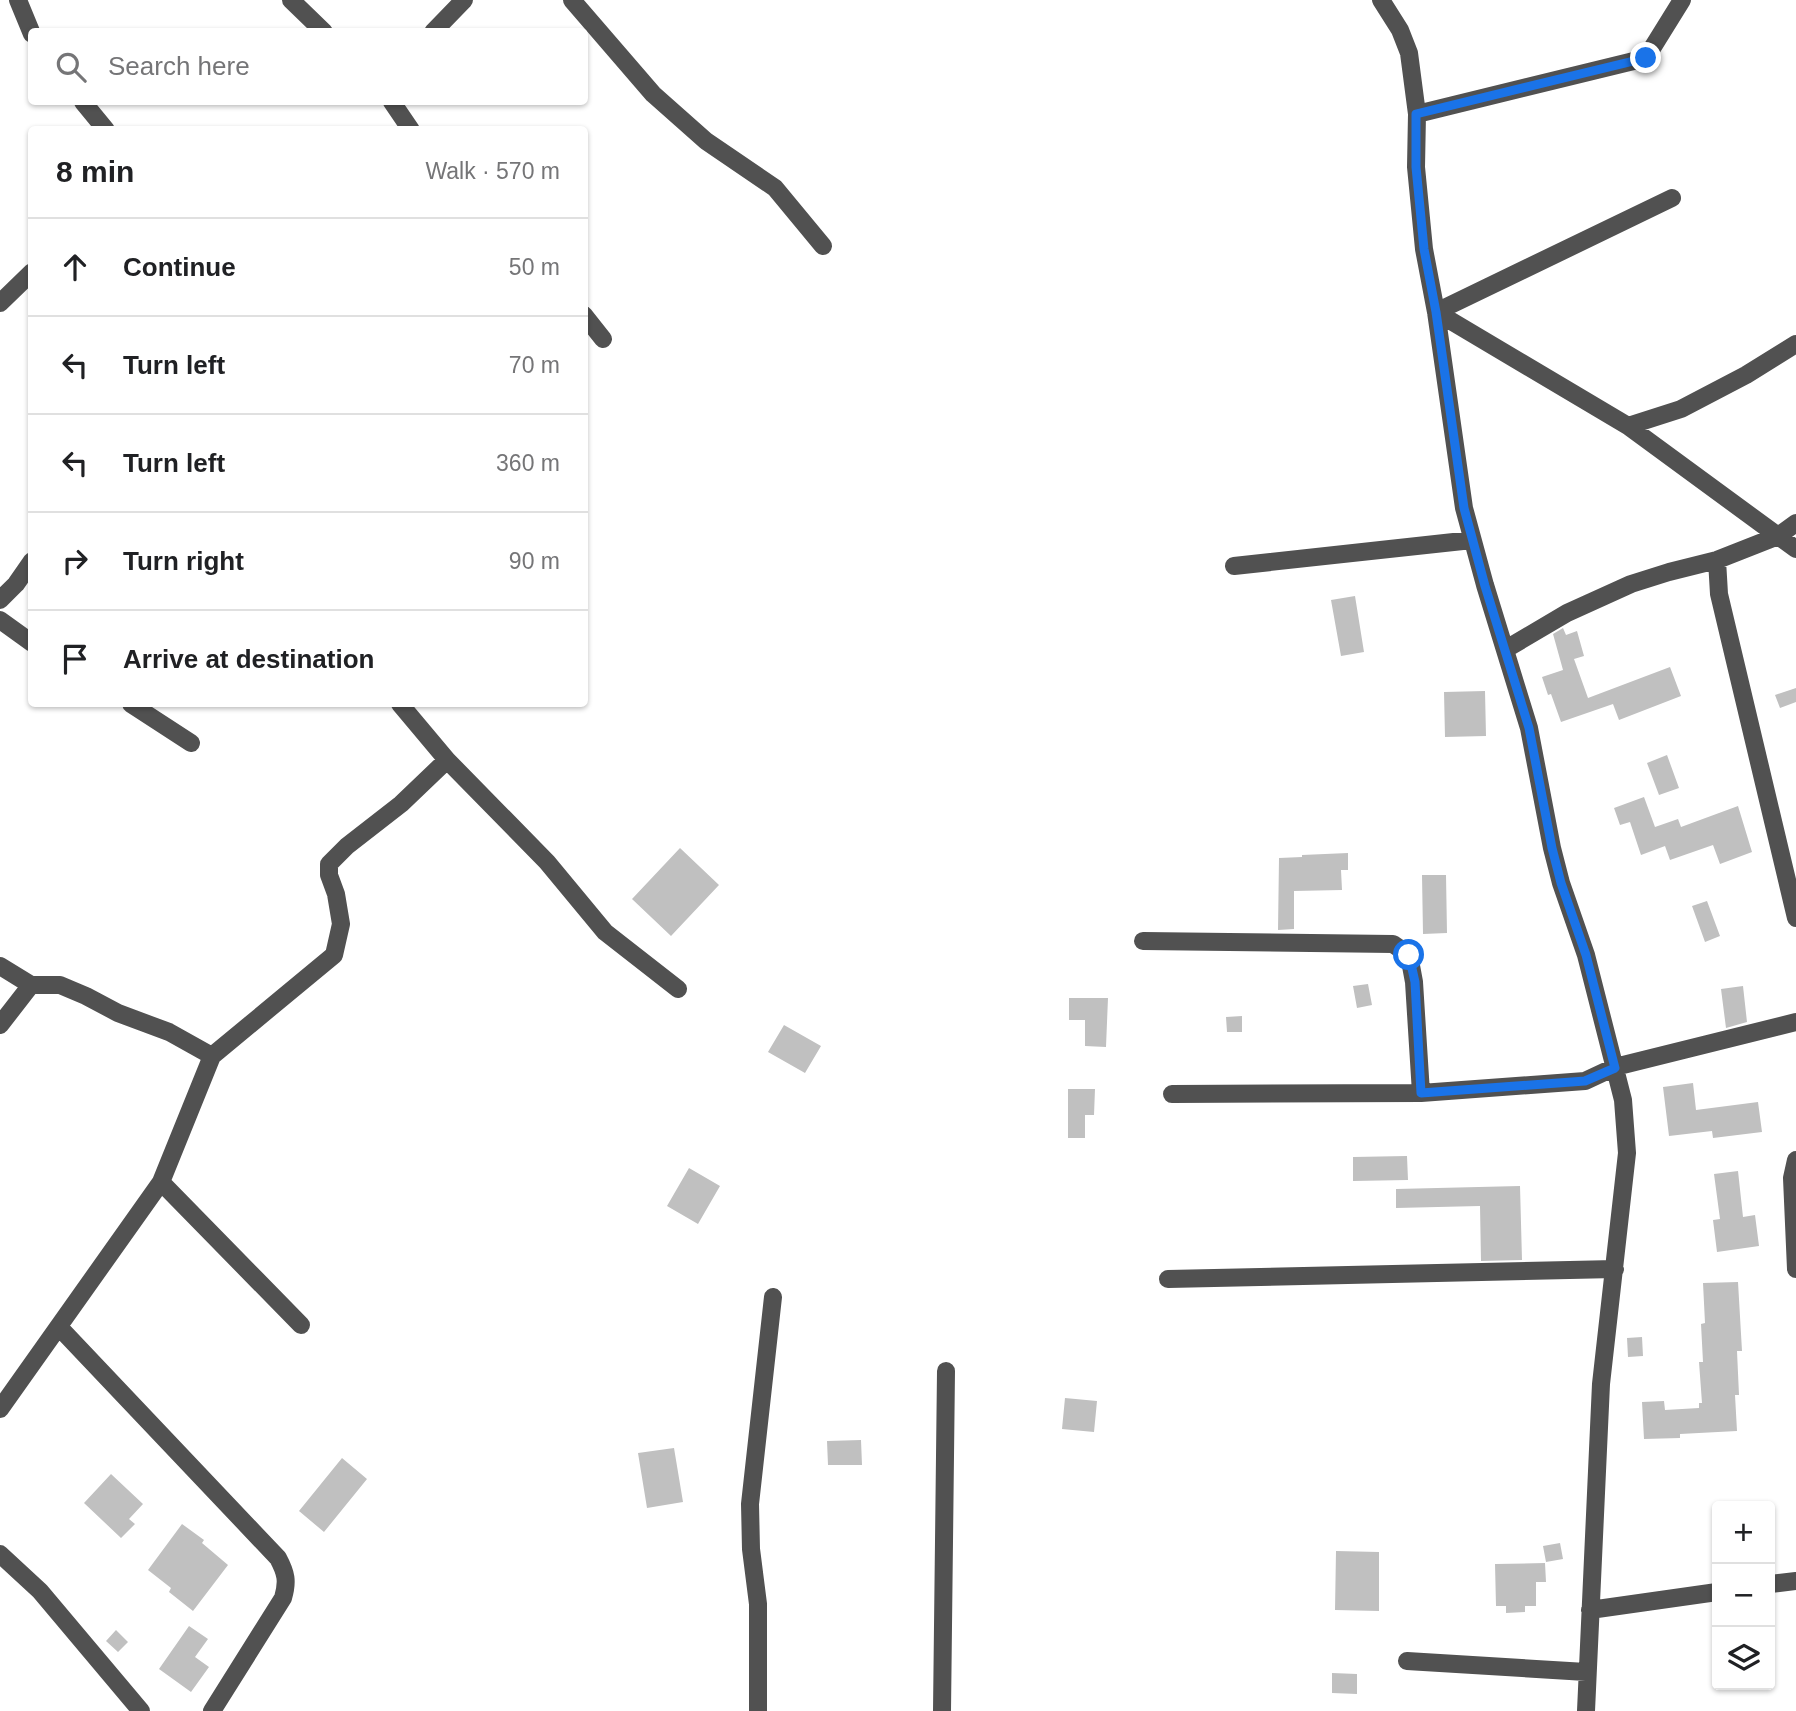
<!DOCTYPE html>
<meta charset="utf-8">
<style>
body{margin:0;font-family:Helvetica,sans-serif;background:#f2f2f2;color:#202124}
.controls{position:absolute;right:21px;bottom:21px;display:grid;overflow:hidden;border-radius:7px;box-shadow:0 2px 5px #0004}
.controls button{width:63px;height:63px;display:grid;place-items:center;padding:0;border:0;border-bottom:2px solid #e0e0e0;background:#fff;color:#202124;font:35px sans-serif}
.stop{position:absolute;width:21px;height:21px;margin:-16px;border:5px solid #1a73e8;border-radius:50%;background:#fff}
.stop.end{background:#1a73e8;border-color:#fff;box-shadow:0 2px 7px #0008}
.list{margin:0;padding:0;list-style:none}
h2{display:flex;justify-content:space-between;align-items:center;height:91px;margin:0;padding:0 28px;font-size:30px}
h2 small{font-size:23px;font-weight:400;color:#757577}
.list li{display:grid;grid-template-columns:46px 1fr auto;gap:21px;align-items:center;box-sizing:border-box;height:98px;padding:0 28px;border-top:2px solid #e0e0e0}
.list b{display:block;font-size:26px;white-space:nowrap}
.list em{font-size:23px;font-style:normal;color:#757577}
.icon{flex:none;width:38px;height:38px;fill:none;stroke:currentColor;stroke-width:2;stroke-linecap:round;stroke-linejoin:round}
.map{position:relative;flex:none;width:1796px;height:1711px;overflow:hidden}
.search{position:absolute;background:#fff;box-shadow:0 2px 5px #0004;left:28px;top:28px;width:560px;height:77px;display:flex;align-items:center;gap:18px;box-sizing:border-box;padding:0 24px;border-radius:7px;color:#757577;font-size:26px}
.panel{position:absolute;background:#fff;box-shadow:0 2px 5px #0004;left:28px;top:126px;width:560px;height:581px;border-radius:7px}
.map>svg:first-child{display:block}
</style>
<div class="map">
<svg width="1796" height="1711" viewBox="0 0 1796 1711">
<rect width="100%" height="100%" fill="#fff"/>
<!-- building -->
<path fill="#c0c0c0" d="M1355,596l9,56 -23,4 -10,-56z
M1563,628l3,7 11,-4 7,25 -10,3 14,39 82,-31 11,29 -62,24 -6,-16 -52,18 -10,-28 -3,1 -6,-18 21,-7 -10,-36z
M1796,688v14l-16,6 -5,-13z
M1485,691l1,45 -41,1 -1,-45z
M1667,755l12,33 -20,7 -12,-32z
M1644,797l11,30 23,-8 3,8 57,-21 14,46 -32,12 -7,-19 -43,15 -5,-14 -24,9 -11,-33 -10,3 -6,-17z
M680,848l39,37 -48,51 -39,-37z
M1348,853v17h-7l1,20 -48,1v38l-16,1 1,-72 23,-1v-2z
M1422,875h24l1,58 -24,1z
M1707,901l13,35 -15,6 -13,-36z
M1368,984l4,21 -15,3 -4,-22z
M1743,986l4,36 -21,6 -5,-39z
M1069,998h39l-2,49 -21,-1v-26h-16z
M1242,1016v16h-15l-1,-15z
M784,1025l37,21 -16,27 -37,-21z
M1693,1083l3,27 62,-8 4,30 -49,6 -1,-7 -43,5 -6,-49z
M1068,1089h27l-1,26h-9v23h-17z
M1407,1156l1,24 -55,1v-24z
M689,1168l31,18 -22,38 -31,-18z
M1738,1171l5,46 12,-2 4,31 -42,6 -4,-32 7,-1 -6,-45z
M1520,1186l2,74 -41,1 -1,-55 -84,2v-19z
M1738,1282l4,69h-5l2,44h-4l2,36 -57,3v4l-36,1 -2,-37 22,-1 1,9 34,-2v-5h3l-3,-41h4l-2,-38 4,-1 -2,-40z
M1642,1337l1,19 -15,1 -1,-19z
M1065,1398l32,3 -3,31 -32,-3z
M861,1440l1,25h-34l-1,-24z
M674,1448l9,54 -36,6 -9,-55z
M342,1458l25,21 -43,53 -25,-21z
M111,1474l32,30 -14,15 6,5 -14,14 -37,-35z
M182,1524l22,16 -2,3 26,22 -35,46 -24,-19 2,-4 -23,-18z
M1560,1543l3,16 -17,3 -3,-16z
M1336,1551l43,1v59l-44,-1z
M1545,1563l1,19h-10v24h-11v6l-19,1v-7h-10l-1,-42z
M189,1626l19,13 -13,18 14,10 -18,25 -32,-23z
M116,1630l12,12 -10,10 -12,-11z
M1332,1673l25,1v20l-25,-1z"/>
<g fill="none" stroke-linecap="round" stroke-linejoin="round">
<!-- minor -->
<path stroke="#515151" stroke-width="18" d="M18,0l14,34
M291,0l33,32
M572,0l81,94 53,47 69,47 48,58
M1381,0l19,30 9,23 8,61 -1,53 8,82 12,63 28,196 21,77 44,143 23,120 9,35 25,72 37,145 4,53 -26,231 -15,327
M433,32l31,-32
M83,102l23,28
M392,102l19,28
M1417,114l229,-56 36,-58
M1672,198l-236,114 192,114 53,-17 65,-34 50,-31
M0,303l32,-31
M584,315l19,24
M1628,426l150,110 18,-13
M1717,560l2,34 77,324
M1234,566l238,-26
M0,600l16,-16 16,-23
M0,620l32,23
M1506,649l61,-36 64,-29 38,-12 48,-12 61,-24 18,13
M131,704l60,39
M400,704l47,56 100,102 58,70 73,57
M1143,941l250,3 16,11 5,27 7,111
M0,966l31,19h29l26,11 32,17 51,19 43,24 -51,126 -161,227
M0,1025l31,-40
M212,1056l122,-101 7,-31 -5,-30 -7,-19v-11l18,-18 54,-42 46,-44
M1172,1094l249,-1 164,-12 30,-14 181,-45
M1796,1160l-4,18 4,91
M161,1182l140,143
M1168,1279l447,-10
M59,1327l219,231c8,15 10,23 5,40l-71,113
M0,1554l40,37 101,120
M1770,1584l26,-3
M1590,1610l127,-18
M1407,1661l179,11
M758,1711v-107l-7,-55 -1,-45 23,-207
M942,1711l4,-340"/>
</g>
<g fill="none" stroke-linecap="round" stroke-linejoin="round">
<!-- route -->
<path stroke="#1a73e8" stroke-width="9" d="M1409,955l6,27 6,111 164,-12 30,-13 -29,-113 -25,-72 -9,-35 -23,-120 -44,-142 -21,-78 -28,-196 -12,-63 -8,-82v-53l230,-56"/>
</g>
</svg>
<div class="controls">
<button>+</button>
<button>−</button>
<button><svg class="icon" aria-label="layers" viewBox="0 0 24 24"><path d="M12 4l9 5-9 5-9-5zM3 14l9 5 9-5"/></svg></button>
</div>
<div class="stop" style="left:1409px;top:955px"></div>
<div class="stop end" style="left:1646px;top:58px"></div>
<div class="search"><svg class="icon" aria-label="search" viewBox="0 0 24 24"><circle cx="10" cy="10" r="6"/><path d="M15 15l6 6"/></svg>Search here</div>
<section class="panel">
<h2>8 min<small>Walk · 570 m</small></h2>
<ul class="list">
<li><svg class="icon" aria-label="ahead" viewBox="0 0 24 24"><path d="M12 20V5M6 11l6-6 6 6"/></svg><div><b>Continue</b></div><em>50 m</em></li>
<li><svg class="icon" aria-label="left" viewBox="0 0 24 24"><path d="M17 20v-9H6M10 6l-5 5 5 5"/></svg><div><b>Turn left</b></div><em>70 m</em></li>
<li><svg class="icon" aria-label="left" viewBox="0 0 24 24"><path d="M17 20v-9H6M10 6l-5 5 5 5"/></svg><div><b>Turn left</b></div><em>360 m</em></li>
<li><svg class="icon" aria-label="right" viewBox="0 0 24 24"><path d="M7 20v-9h11M14 6l5 5-5 5"/></svg><div><b>Turn right</b></div><em>90 m</em></li>
<li><svg class="icon" aria-label="arrive" viewBox="0 0 24 24"><path d="M6 21V4h12l-3 4 3 4H6"/></svg><div><b>Arrive at destination</b></div></li>
</ul>
</section>
</div>
